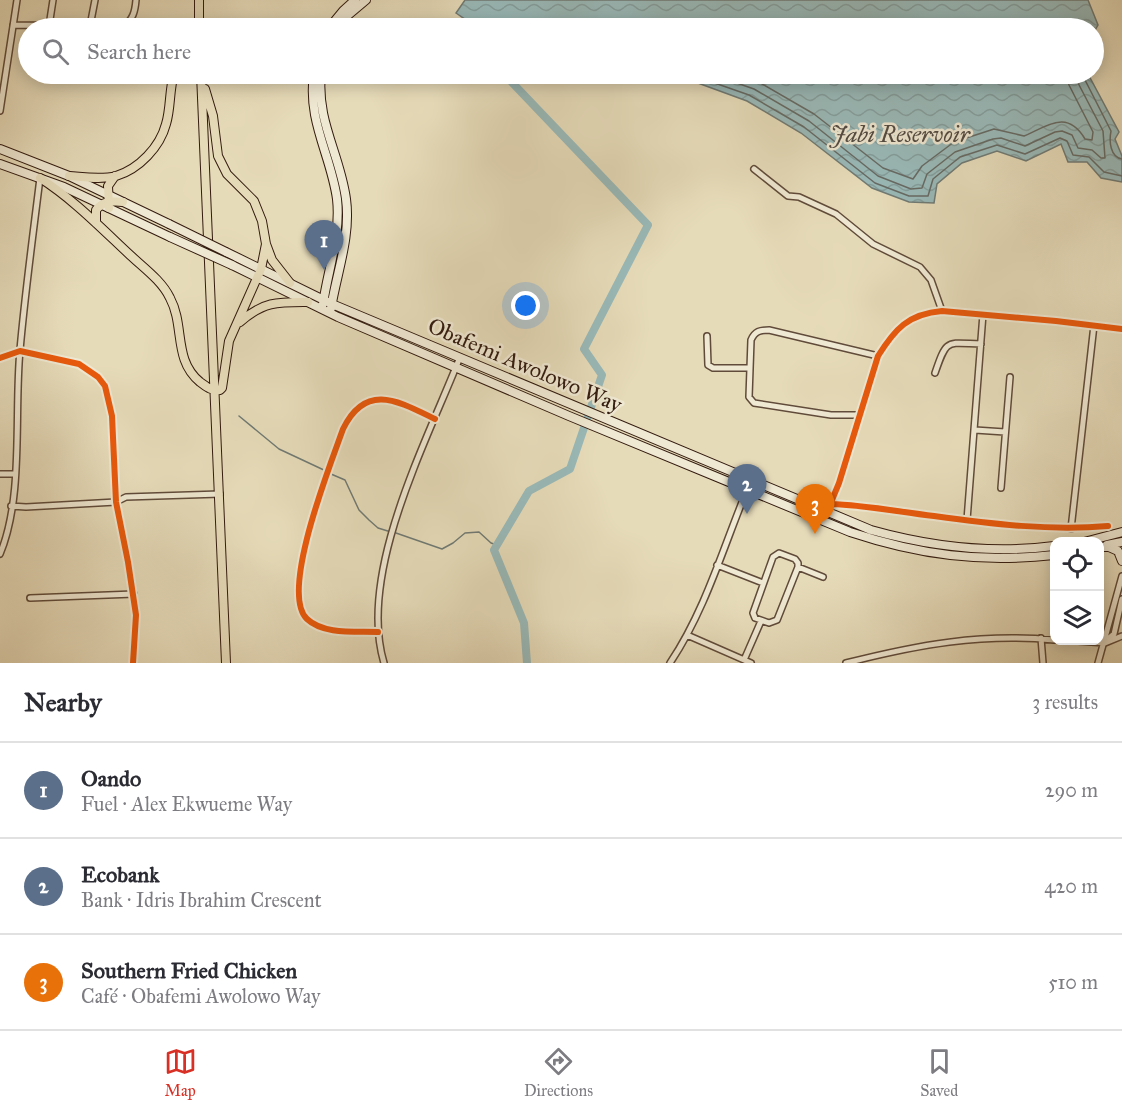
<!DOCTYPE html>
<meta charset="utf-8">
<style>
body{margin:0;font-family:"IM FELL Great Primer",serif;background:#f7f7f7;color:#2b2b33}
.controls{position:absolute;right:18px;bottom:18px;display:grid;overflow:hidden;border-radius:12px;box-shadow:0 3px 15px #0003}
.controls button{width:54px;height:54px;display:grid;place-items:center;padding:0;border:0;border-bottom:2px solid #e1e1e2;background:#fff;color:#2b2b33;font:30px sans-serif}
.you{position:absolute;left:526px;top:306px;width:21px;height:21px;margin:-15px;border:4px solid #fff;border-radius:50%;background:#1a73e8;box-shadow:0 0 0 9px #1a73e833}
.badge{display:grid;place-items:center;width:39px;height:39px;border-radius:50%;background:#d93025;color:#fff;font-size:20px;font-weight:700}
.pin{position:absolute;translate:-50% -50px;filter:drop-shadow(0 2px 3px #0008)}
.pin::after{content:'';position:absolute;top:32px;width:21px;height:18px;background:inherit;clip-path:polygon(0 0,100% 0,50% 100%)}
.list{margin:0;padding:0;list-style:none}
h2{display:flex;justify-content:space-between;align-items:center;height:78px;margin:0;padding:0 24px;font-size:26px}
h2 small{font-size:20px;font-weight:400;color:#7c7c81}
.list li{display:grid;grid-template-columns:39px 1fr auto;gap:18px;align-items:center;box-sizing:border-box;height:96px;padding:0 24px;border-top:2px solid #e1e1e2}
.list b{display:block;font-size:22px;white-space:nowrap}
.list p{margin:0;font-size:20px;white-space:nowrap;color:#7c7c81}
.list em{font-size:20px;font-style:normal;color:#7c7c81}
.icon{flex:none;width:33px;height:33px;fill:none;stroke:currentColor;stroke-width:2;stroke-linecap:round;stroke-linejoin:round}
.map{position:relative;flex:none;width:1122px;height:663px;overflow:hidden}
.search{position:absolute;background:#fff;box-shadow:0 3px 15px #0003;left:18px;right:18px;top:18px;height:66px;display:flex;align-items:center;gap:15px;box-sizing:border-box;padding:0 21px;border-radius:33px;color:#7c7c81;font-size:22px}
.sheet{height:366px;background:#fff}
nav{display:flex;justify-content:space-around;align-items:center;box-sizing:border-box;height:84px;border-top:2px solid #e1e1e2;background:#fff;font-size:16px;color:#7c7c81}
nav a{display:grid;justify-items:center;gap:3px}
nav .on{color:#d93025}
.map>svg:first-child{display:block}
</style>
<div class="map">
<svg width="1122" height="663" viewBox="0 0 1122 663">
<defs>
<pattern id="water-waves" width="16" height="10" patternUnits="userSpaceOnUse" patternTransform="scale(1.5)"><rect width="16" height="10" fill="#99b9b8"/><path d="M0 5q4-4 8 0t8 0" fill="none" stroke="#849e9d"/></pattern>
</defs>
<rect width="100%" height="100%" fill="#e6dbb9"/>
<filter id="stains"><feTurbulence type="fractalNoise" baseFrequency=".00333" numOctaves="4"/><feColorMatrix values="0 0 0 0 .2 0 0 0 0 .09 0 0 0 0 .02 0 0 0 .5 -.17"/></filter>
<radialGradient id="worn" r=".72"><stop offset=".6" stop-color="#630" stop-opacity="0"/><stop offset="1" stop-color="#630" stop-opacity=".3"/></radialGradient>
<!-- water -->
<path fill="url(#water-waves)" stroke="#707a74" stroke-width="1.5" d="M465,0h623l10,25 -4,7v-4h-577l-20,-2c-15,8 -29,-5 -41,-13z
M662,74h426l31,58 -4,7 7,17v26l-21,-4 -14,-16h-19l-7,-18 -35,17 -29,-10 -35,12 -25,21 -3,19 -25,-1 -37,-14 -71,-55 -54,-32 -60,-22z"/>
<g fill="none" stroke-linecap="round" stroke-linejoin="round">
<!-- shore -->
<path stroke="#666a64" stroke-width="1.5" d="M689,74l60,21 55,32 71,56 34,13h19l5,-17 27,-22 37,-12 28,9 35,-16 7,3 6,14 16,2 15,15 18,4
M711,74l43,15 55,32 69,55 33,13 11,-1 5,-14 28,-22 38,-13 8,-1 24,8 30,-14 7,-1 10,4 6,13 14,2 9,8h4l-2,-27 -26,-50 -2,-7
M738,74l19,7 57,33 69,54 30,11 9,-13 32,-24 40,-13 30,7c24,-10 43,-27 61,3l7,1 1,-8 -24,-47 -3,-11
M1083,74l1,4 27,53c-2,10 -1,26 11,28"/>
<!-- stream -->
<path stroke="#707a74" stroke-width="1.5" d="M239,416l40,33 47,22
M331,474l14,6 14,30 10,10 9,8 13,4
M396,533l46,16 11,-6 12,-10 14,-1 12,11 6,2"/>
<!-- river -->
<path stroke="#99b9b8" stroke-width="8" d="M472,23l1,5
M504,74l144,151 -64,124 18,26 -32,94 -41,22 -35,59 30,73 3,40"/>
<!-- street casing -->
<g stroke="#604b3a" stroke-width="8">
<path id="street" d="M13,25l111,1c9,-7 11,-14 12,-26
M49,26l4,-26
M90,26l5,-26
M0,111l17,-111
M754,169l34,27 11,1 37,17 37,30 47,23 11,13 11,31
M707,336l1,29 5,3h36
M0,358l20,-7 59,13 19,13 7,9 7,30 4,86 12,60 8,53 -3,48
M935,373c12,-35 11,-30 46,-29
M858,415h-27l-77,-12 -5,-6 2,-57c4,-9 9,-10 18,-10l109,26
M975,430l30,2
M0,474h15
M1001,488l9,-111
M830,504c36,1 69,8 104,12 58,8 116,15 174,10
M11,506l15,1 90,-5 10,-5 94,-3
M827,512l12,-29 39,-127c17,-27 30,-42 64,-45l114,10 66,8
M967,520l16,-206
M1071,529l23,-204
M779,553l16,6 3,4v4l-21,53 -8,3 -14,-5 -2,-5 20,-56z
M0,554c24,-57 14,-141 20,-204 5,-57 13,-115 20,-172
M717,565l46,18
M798,567l25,10
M30,598l104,-4
M378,632c-22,-1 -54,3 -71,-13 -28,-26 24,-156 36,-190 23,-47 55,-28 92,-10
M687,635l64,28
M1041,638l2,25
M1108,639l6,-5 8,-35
M1064,640l41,3 17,-7
M744,660l17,-39
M384,663c-27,-90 43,-222 76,-306
M670,663c37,-55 55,-122 81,-183
M846,663c71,-18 135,-30 208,-23
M1098,663l24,-87"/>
</g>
<!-- secondary casing -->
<g stroke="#331b0f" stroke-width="10">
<path id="secondary" d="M329,28l14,-17 12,-11
M337,28l10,-12 19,-16
M314,74c-7,47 17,81 23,125 4,36 -9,70 -14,105
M321,74c-5,47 19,80 25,125 5,37 -9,73 -15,109
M0,149l69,27 100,48
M0,164l64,23 106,50
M226,252l106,52 539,226c61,17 121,24 183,16
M232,265l106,52 231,99 281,116c69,23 131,31 204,23
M1084,542l38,-10
M1107,545l15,-3
M1102,547h7l9,4 4,10"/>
</g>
<!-- primary casing -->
<g stroke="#331b0f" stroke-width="10">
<path id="primary" d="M199,0v28
M201,74l25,589
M205,89l8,27 5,40 9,18 27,27 8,20 4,23 6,16 18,23
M69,176c15,1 32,4 47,0 23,-7 44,-29 50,-52 5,-16 3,-34 8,-50
M40,178c33,21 61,50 90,77 14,13 32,26 40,43 15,28 3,62 30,84 7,5 11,9 20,8l2,-2 7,-47 32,-72 5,-25
M109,208l-1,-22 7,-10
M96,223v-13c7,-9 15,-9 27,-8
M240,322c24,-21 39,-20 68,-20"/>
</g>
<!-- street -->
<use href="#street" stroke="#efe8d2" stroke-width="5"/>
<!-- secondary -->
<use href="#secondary" stroke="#efe8d2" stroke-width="8"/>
<!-- primary -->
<use href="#primary" stroke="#e6dbb9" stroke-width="8"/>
<!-- secondary-bridge casing -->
<g stroke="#331b0f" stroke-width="10" stroke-linecap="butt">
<path id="secondary-bridge" d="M169,224l57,28
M170,237l62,28"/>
</g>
<!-- secondary-bridge -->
<use href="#secondary-bridge" stroke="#efe8d2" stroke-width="8"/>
<!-- cycleway casing -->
<g stroke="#efe8d2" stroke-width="10">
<path id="cycleway" d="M0,358l20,-7 59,13 19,13 7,9 7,30 4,86 12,60 8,53 -3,48
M830,504c36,1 69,8 104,12 58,8 116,15 174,10
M827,512l12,-29 39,-127c17,-27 30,-42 64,-45l114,10 66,8
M378,632c-22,-1 -54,3 -71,-13 -28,-26 24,-156 36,-190 23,-47 55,-28 92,-10"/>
</g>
<!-- cycleway -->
<use href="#cycleway" stroke="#e8590c" stroke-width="6"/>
</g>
<g text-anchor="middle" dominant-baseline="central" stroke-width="5" stroke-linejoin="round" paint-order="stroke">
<!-- street labels -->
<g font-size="22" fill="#331b0f" stroke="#efe8d2">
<text transform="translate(525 365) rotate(23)">Obafemi Awolowo Way</text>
</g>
<!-- water labels -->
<g font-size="24" font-style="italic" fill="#524a42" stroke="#efe8d2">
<text x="900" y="134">Jabi Reservoir</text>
</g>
</g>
<rect width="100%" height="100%" filter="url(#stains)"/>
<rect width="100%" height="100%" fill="url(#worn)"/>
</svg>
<div class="controls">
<button><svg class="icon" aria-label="locate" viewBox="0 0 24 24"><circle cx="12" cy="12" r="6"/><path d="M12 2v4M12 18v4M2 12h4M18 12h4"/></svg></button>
<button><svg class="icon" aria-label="layers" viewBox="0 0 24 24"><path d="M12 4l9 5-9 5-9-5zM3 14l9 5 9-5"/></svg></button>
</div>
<div class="you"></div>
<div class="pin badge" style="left:324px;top:270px;background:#5c6f8a">1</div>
<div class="pin badge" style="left:747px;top:514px;background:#5c6f8a">2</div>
<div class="pin badge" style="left:815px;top:534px;background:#e8710a">3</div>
<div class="search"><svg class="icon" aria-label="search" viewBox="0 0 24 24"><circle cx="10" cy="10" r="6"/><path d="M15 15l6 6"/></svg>Search here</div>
</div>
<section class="sheet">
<h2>Nearby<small>3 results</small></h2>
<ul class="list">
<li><span class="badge" style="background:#5c6f8a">1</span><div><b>Oando</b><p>Fuel · Alex Ekwueme Way</p></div><em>290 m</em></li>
<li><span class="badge" style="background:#5c6f8a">2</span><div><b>Ecobank</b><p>Bank · Idris Ibrahim Crescent</p></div><em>420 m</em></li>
<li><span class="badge" style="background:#e8710a">3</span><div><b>Southern Fried Chicken</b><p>Café · Obafemi Awolowo Way</p></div><em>510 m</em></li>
</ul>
</section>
<nav>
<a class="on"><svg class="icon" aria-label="map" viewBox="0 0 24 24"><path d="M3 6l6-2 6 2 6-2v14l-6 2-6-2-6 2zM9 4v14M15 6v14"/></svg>Map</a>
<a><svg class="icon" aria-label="directions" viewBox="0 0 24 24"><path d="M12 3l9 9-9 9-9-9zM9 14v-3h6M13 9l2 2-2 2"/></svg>Directions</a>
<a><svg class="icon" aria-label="saved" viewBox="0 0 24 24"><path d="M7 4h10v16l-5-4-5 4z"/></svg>Saved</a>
</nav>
